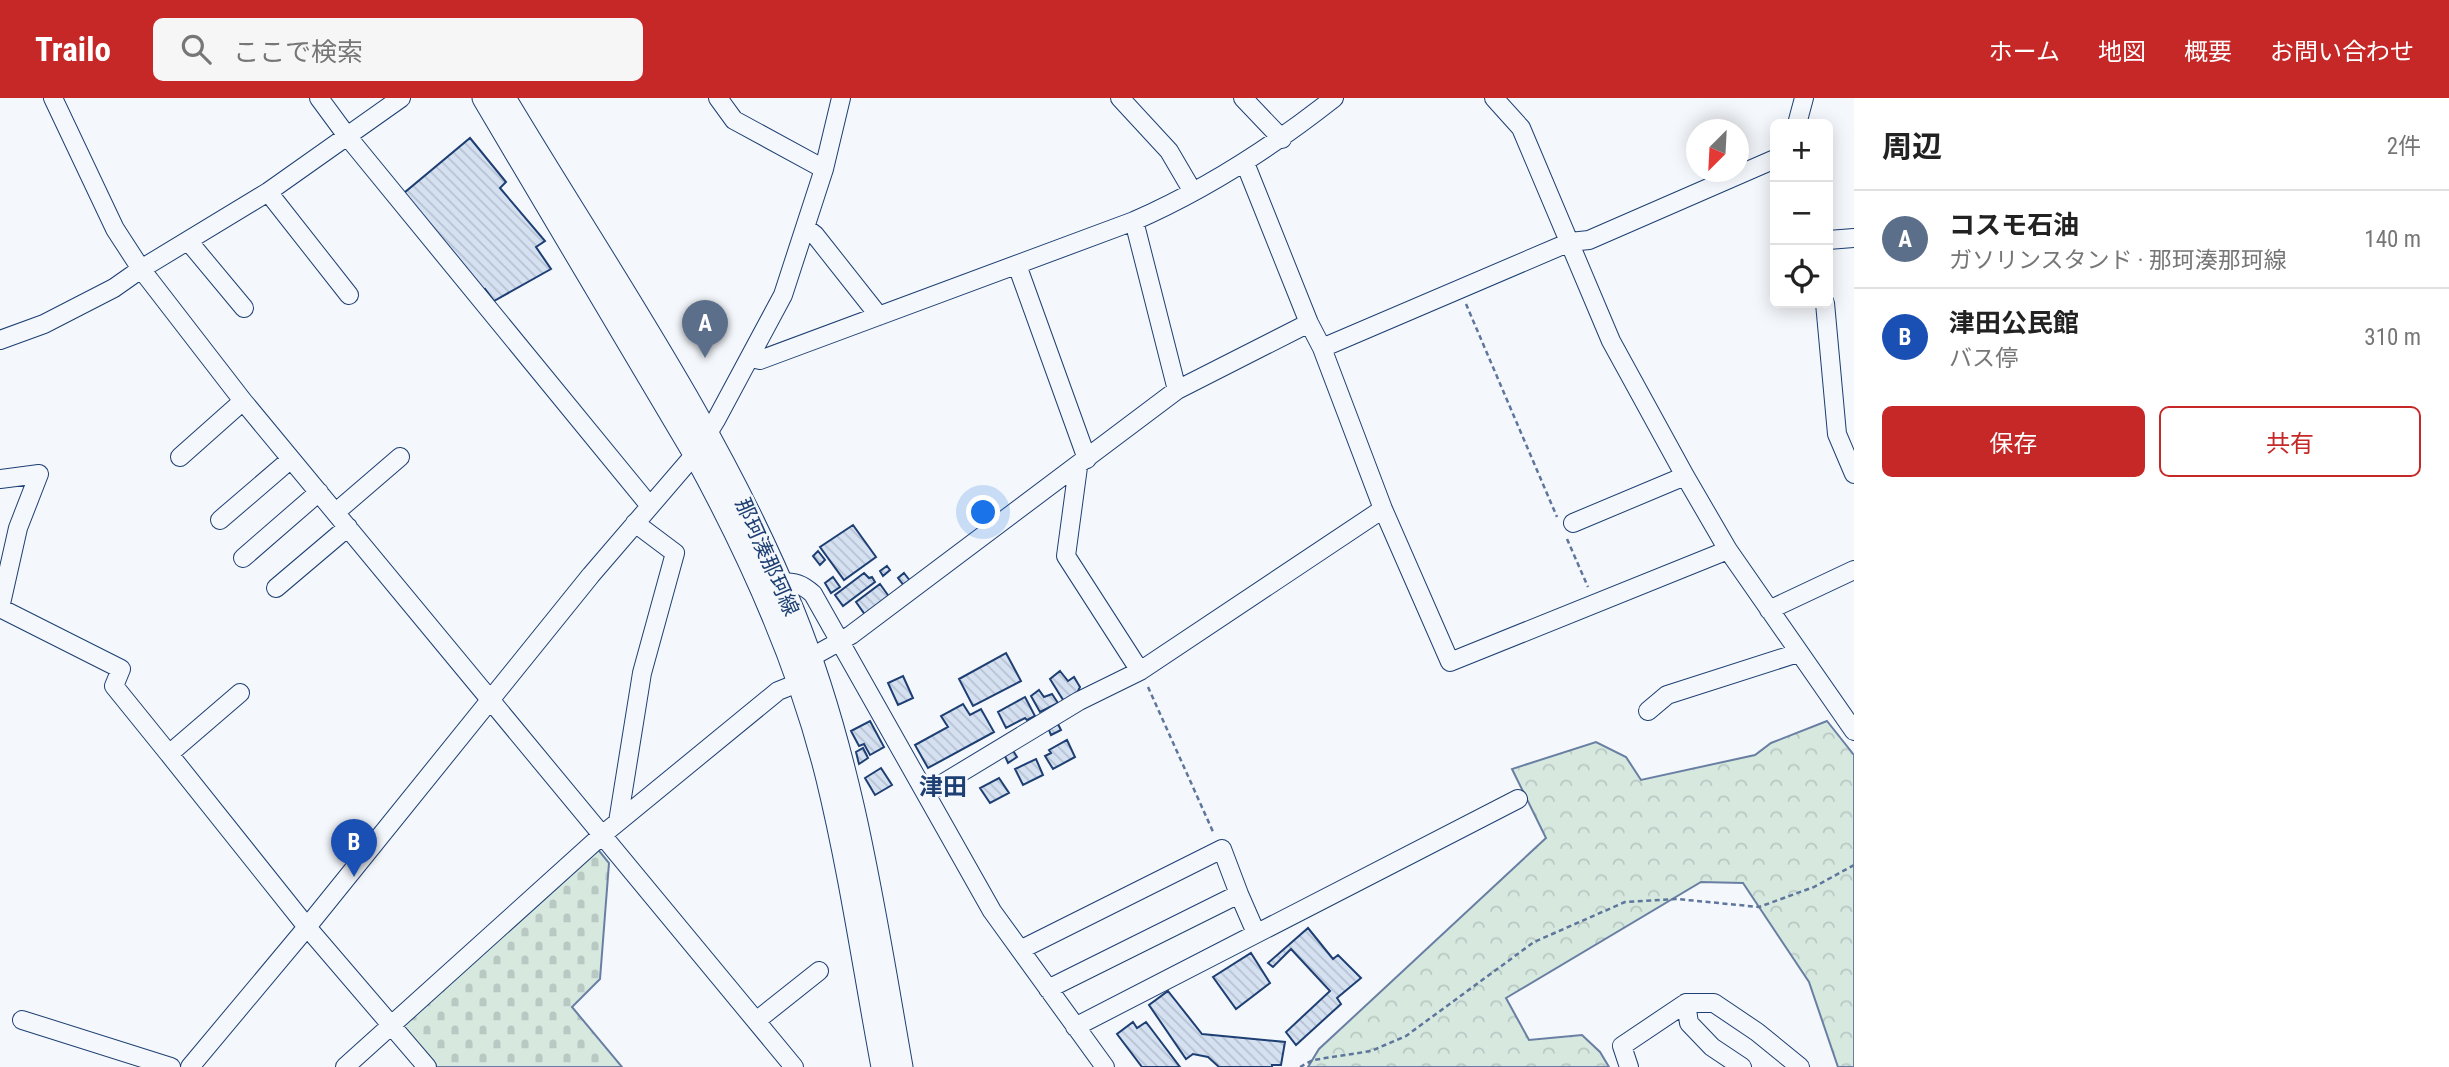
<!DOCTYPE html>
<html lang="ja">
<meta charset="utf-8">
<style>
body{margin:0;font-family:"Roboto Condensed","Noto Sans JP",sans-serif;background:#f6f6f6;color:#222}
.controls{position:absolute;right:21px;top:21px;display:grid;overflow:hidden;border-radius:10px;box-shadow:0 4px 18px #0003}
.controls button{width:63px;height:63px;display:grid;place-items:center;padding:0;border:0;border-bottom:2px solid #e0e0e0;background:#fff;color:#222;font:35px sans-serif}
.compass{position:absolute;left:1686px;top:21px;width:63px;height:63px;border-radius:50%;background:#fff;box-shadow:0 4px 18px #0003;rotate:204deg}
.you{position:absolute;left:984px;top:415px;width:24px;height:24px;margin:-18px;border:5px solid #fff;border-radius:50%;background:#1a73e8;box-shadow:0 0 0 10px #1a73e833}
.badge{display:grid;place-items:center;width:46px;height:46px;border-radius:50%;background:#c62828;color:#fff;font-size:23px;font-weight:700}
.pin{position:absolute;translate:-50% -58px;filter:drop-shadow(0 2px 4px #0008)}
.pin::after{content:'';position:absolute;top:37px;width:24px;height:21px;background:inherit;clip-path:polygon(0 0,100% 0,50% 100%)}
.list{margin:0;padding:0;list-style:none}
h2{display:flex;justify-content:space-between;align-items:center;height:91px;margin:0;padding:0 28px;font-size:30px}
h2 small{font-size:23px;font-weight:400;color:#767676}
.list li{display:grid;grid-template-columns:46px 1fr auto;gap:21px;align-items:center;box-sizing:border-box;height:98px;padding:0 28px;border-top:2px solid #e0e0e0}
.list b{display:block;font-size:26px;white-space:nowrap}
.list p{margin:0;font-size:23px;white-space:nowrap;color:#767676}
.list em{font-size:23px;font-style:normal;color:#767676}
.actions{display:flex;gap:14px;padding:21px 28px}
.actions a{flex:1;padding:16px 0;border:2px solid #c62828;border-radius:10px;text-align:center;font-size:24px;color:#c62828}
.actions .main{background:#c62828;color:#fff}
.icon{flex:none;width:38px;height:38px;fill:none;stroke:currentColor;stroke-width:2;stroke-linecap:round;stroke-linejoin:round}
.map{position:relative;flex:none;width:1854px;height:969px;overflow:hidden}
header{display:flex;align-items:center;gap:42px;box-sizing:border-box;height:98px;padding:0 35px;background:#c62828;color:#fff}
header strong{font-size:33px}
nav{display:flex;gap:38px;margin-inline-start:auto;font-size:24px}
.search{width:490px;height:63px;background:#f6f6f6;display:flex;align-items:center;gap:18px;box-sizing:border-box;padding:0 24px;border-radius:10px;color:#767676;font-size:26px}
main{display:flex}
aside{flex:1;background:#fff}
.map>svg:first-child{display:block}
</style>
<header>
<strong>Trailo</strong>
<div class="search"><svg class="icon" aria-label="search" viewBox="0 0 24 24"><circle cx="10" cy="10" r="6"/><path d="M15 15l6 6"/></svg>ここで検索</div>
<nav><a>ホーム</a><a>地図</a><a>概要</a><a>お問い合わせ</a></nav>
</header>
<main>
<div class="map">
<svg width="1854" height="969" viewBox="0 0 1854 969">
<defs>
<pattern id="forest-crowns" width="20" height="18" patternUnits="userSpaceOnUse" patternTransform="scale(1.75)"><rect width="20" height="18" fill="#d7e8df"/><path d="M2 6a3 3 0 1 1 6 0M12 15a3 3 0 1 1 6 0" fill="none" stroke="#b8c8c3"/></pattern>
<pattern id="cemetery-stones" width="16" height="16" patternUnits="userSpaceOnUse" patternTransform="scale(1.75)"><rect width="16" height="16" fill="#d7e8df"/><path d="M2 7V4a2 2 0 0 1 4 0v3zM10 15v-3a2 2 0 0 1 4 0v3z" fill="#b8c8c3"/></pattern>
<pattern id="building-back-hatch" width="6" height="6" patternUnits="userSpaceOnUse" patternTransform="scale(1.75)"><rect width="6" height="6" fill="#d5e0f0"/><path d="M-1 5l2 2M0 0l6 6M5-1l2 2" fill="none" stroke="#b6c1d1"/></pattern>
</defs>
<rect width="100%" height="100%" fill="#f4f7fb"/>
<!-- forest -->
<path fill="url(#forest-crowns)" stroke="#687fa3" stroke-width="2" d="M1827,623l27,34v312h-16l-29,-85 -66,-99 -42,-1 -195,116 23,42 53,-5 18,17 9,15h-301l11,-18 227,-211 -34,-69 84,-27 30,15 15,23 114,-25 16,-12z"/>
<!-- cemetery -->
<path fill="url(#cemetery-stones)" stroke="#687fa3" stroke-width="2" d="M596,749l13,16 -9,116 -28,28 50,60h-190l-35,-39z"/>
<!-- building -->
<path fill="url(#building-back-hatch)" stroke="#1d3f73" stroke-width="2" d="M470,40l36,44 -6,6 45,53 -9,6 15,22 -57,32 -9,-12 -3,1 -78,-97z
M853,427l23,32 -32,23 -24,-33z
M818,453l7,9 -5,5 -7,-9z
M887,468l3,4 -7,6 -3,-5z
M864,475l5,5 3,-1 3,5 -32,24 -8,-11z
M904,475l7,9 -6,5 -7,-9z
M833,479l7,10 -9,6 -6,-10z
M880,486l10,14 -24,18 -10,-14z
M1006,555l15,28 -48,25 -14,-27z
M1060,573l8,10 6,-4 6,10 -2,4 2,2 -15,10 -15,-24z
M903,578l10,22 -15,7 -10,-22z
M1039,592l5,7 8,-3 6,9 -18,9 -9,-16z
M1025,599l10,19 -8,4 -2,-2 -19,10 -8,-16z
M963,606l7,11 11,-6 13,23 -66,36 -13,-23 33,-18 -7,-11z
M1056,622l5,10 -10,5 -4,-10z
M870,623l14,26 -14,8 -6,-11 -5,2 -8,-15z
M1067,642l8,17 -22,12 -8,-13 6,-3 -2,-3z
M863,650l5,10 -9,6 -3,-12z
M1012,651l5,8 -9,6 -4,-9z
M1036,661l7,16 -20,10 -8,-16z
M881,670l11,17 -17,10 -10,-17z
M999,680l10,15 -19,10 -10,-15z
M1308,830l25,31 5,-4 23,23 -24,20 4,6 -45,41 -10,-13 44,-41 -39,-42 -18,18 -5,-4z
M1251,855l19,30 -34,26 -23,-32z
M1168,893l34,43 83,8 -4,23h-9v2h-53l-11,-10 -15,-3 -7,5 -37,-54z
M1133,924l4,6 9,-6 34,45h-38l-25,-33z"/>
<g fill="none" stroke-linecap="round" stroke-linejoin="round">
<!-- minor casing -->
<g stroke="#1d3f73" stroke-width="20">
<path id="minor" d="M53,0l62,131 26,40 102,132 551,666
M319,0l28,38 303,370
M718,0l16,22 90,49
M1120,0l49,53 24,41
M1243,0l39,41
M1494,0l27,30 90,213 74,135 43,74 126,181
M1797,26l7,-26
M1245,65l64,160 13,25 61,161 67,153 278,-112
M268,94l81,103
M1134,123l43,169
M806,130l9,7 64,81
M1828,142l26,-2
M189,144l55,66
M1017,167l70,194
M1825,205l12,131 17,40
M0,242l44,-16 70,-36 27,-19 127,-77 133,-94
M1322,250l248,-106 19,-2 186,-81
M750,260l10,2 374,-139c73,-32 138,-74 200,-123
M180,359l63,-56
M1078,369l-12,89 74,115
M0,381l39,-5 -21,54 -18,80 121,61 -7,17 55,68 71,-61
M336,414l64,-55
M220,422l71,-61
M1573,425l112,-47
M243,460l76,-66
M780,484c15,0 22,2 33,12l179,317 113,156
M276,490l72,-61
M1769,512l85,-40
M810,560l41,-23 326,-245 132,-67
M1648,613l19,-16 131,-42
M169,656l138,173 120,140
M927,695l152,-92 61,-30 243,-162
M618,724l24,-149 33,-120 -40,-30
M1239,796l17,39
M1020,852l202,-101 17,45 -191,95
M1686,905l3,20 23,24 30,20
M22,922l149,47
M756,923l63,-50
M1075,929l443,-228
M190,969l117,-140 284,-352 104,-121 21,-34 67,-125 41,-126 17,-71
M345,969l256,-231 177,-145 20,-8
M1629,969l-7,-21 64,-43h28l43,29 43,35"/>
</g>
<!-- major casing -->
<g stroke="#1d3f73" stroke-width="25">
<path id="major" d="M484,0l211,356c56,102 105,211 133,325 23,95 37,192 55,288
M504,0c101,169 215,331 289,514 59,146 81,302 108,455"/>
</g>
<!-- path -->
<path stroke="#5e769c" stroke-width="2.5" stroke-dasharray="5 3.5" stroke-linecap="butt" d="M1466,206l91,213
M1567,441l21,48
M1148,589l66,147
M1300,969l13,-7 58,-9 35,-15 128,-94 91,-40 52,-3 82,8 55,-20 40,-22"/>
<!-- minor -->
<use href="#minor" stroke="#f4f7fb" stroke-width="18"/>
<!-- major -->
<use href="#major" stroke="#f4f7fb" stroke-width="23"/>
</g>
<g text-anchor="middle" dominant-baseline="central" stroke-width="5" stroke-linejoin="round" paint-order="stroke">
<!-- street labels -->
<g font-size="21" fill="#1d3f73" stroke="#f4f7fb">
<text transform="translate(767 459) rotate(66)">那珂湊那珂線</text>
</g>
<!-- quarter labels -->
<g font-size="24" font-weight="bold" fill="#1d3f73" stroke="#f4f7fb">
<text x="943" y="689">津田</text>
</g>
</g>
</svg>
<div class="controls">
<button>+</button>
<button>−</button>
<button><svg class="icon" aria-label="locate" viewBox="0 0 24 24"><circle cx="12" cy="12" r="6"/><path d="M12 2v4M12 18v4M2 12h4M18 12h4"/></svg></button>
</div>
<svg class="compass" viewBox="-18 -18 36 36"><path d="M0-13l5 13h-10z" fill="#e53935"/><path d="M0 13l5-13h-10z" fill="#767676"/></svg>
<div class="you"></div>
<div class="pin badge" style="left:705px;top:260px;background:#5c6f8a">A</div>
<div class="pin badge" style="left:354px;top:779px;background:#1a4fb4">B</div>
</div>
<aside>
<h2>周辺<small>2件</small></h2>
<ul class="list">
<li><span class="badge" style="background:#5c6f8a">A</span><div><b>コスモ石油</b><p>ガソリンスタンド · 那珂湊那珂線</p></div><em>140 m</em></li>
<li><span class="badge" style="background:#1a4fb4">B</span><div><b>津田公民館</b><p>バス停</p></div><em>310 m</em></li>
</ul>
<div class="actions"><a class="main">保存</a><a>共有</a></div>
</aside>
</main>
